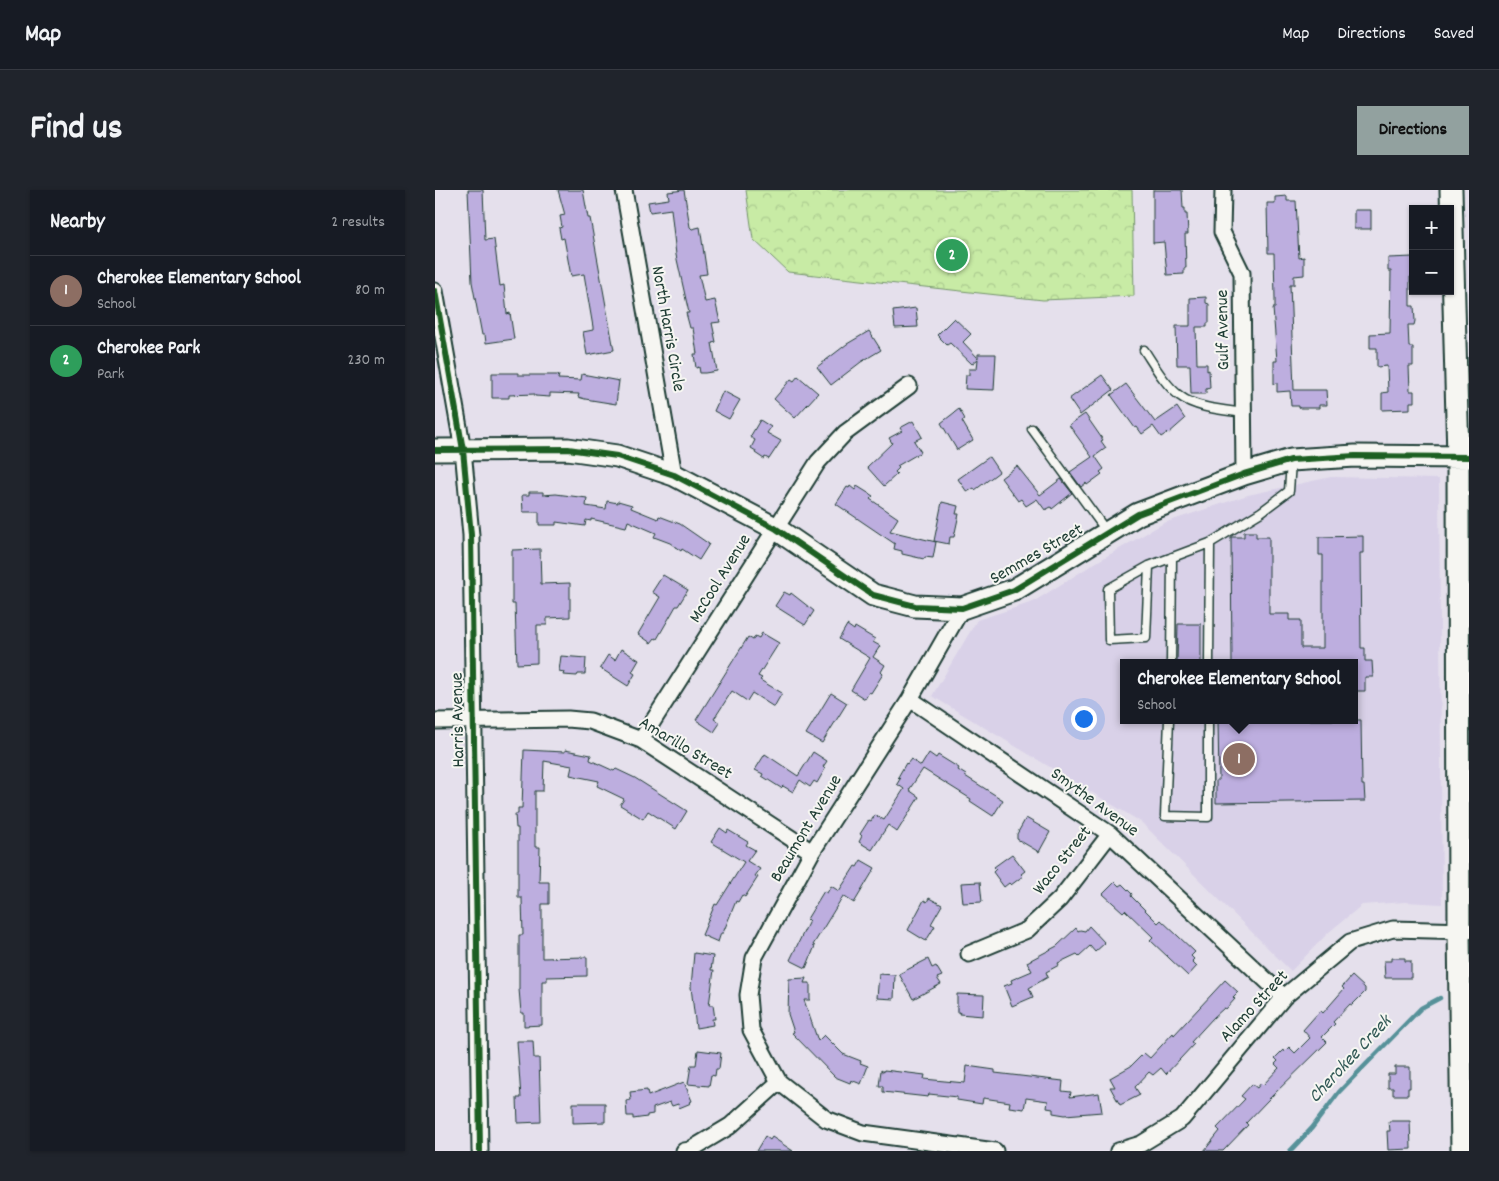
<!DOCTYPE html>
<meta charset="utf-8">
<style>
body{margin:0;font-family:Dekko,sans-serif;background:#20242c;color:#f1f3f6}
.controls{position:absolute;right:15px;top:15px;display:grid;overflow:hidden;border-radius:0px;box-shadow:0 1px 4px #0004}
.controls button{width:45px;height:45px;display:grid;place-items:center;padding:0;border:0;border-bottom:1px solid #363941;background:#171b24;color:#f1f3f6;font:25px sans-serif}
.you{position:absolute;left:648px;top:528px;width:18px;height:18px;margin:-12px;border:4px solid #fff;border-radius:50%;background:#1a73e8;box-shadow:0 0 0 8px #1a73e833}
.badge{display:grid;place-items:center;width:32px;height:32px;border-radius:50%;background:#92a19f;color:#fff;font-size:16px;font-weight:700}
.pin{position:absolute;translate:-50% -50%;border:2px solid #fff;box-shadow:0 1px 5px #0006}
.popup{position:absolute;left:685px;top:469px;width:238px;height:65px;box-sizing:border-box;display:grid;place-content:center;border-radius:0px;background:#171b24;filter:drop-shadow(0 1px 4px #0005);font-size:16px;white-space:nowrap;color:#9ea1a6}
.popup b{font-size:19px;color:#f1f3f6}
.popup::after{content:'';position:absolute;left:50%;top:100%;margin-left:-10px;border:10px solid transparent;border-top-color:#171b24}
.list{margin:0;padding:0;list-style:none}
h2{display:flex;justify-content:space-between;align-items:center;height:65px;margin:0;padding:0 20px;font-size:21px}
h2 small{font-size:16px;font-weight:400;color:#9ea1a6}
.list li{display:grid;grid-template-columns:32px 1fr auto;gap:15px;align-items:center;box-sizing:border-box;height:70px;padding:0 20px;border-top:1px solid #363941}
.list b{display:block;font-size:19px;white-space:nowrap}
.list p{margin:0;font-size:16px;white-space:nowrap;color:#9ea1a6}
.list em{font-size:16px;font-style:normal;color:#9ea1a6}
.map{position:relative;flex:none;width:1034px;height:961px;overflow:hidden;border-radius:0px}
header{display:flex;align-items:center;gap:30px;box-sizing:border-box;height:70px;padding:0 25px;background:#171b24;border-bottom:1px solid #363941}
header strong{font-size:24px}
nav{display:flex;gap:28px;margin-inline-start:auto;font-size:18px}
.intro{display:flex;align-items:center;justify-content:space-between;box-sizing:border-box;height:120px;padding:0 30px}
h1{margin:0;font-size:35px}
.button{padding:12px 22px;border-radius:0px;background:#92a19f;color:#111;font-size:18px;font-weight:700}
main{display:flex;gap:30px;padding:0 30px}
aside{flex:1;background:#171b24;border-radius:0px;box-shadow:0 1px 4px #0004}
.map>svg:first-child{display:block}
</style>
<header>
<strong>Map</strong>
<nav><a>Map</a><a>Directions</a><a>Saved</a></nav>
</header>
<div class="intro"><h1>Find us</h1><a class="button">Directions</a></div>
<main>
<aside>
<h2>Nearby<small>2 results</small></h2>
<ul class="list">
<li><span class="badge" style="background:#8d6e63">1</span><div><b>Cherokee Elementary School</b><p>School</p></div><em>80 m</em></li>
<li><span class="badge" style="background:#2e9e5b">2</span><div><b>Cherokee Park</b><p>Park</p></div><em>230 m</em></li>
</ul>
</aside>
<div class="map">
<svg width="1034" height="961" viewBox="0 0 1034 961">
<defs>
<pattern id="forest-crowns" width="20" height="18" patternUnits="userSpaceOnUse" patternTransform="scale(1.25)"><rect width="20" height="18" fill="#c8eba5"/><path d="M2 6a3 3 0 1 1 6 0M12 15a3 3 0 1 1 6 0" fill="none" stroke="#abca8f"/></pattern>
</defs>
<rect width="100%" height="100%" fill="#e5e0ec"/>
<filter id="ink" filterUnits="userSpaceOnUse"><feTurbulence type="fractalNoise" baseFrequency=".02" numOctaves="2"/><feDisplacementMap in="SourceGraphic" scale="10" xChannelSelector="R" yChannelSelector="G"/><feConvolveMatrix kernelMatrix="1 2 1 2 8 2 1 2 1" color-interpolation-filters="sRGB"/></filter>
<g filter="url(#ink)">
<!-- built -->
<path fill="#d9d1e8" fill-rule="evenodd" d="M896,287l108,2 3,425 -37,-2 -43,3 -33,27 -38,39 -150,-149 -209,-126 45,-76 56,-18 62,-39 69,-40 84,-28zM689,473h230v57h-230z"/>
<!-- forest -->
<path fill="url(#forest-crowns)" stroke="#74946c" d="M311,0h386l2,106 -91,4 -255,-28 -35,-33z"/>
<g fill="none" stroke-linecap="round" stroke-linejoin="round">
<!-- stream -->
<path stroke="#579199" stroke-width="4.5" d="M855,961l22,-23 27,-36 82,-84 19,-10"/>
</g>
<!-- building -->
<path fill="#bdaedf" stroke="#1f3d34" d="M33,0h15l2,50 9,-1 6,47 4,-1 3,29 3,-1 4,26 -28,4 -1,-8h-3l-10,-53z
M123,0h25l5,28h2l24,132 -27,5 -4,-23 10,-2v-3l-9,-53 -13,2 -7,-38 -3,1 -2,-11 3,-1 -2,-11 5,-1z
M249,0l6,37 2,2 8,-2 7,47 -8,1 6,27 10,-2 5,22 -8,1 4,19 -4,1 5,28 -12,2h-5l-1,-6 -3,1 -2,-14h3l-4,-26h-3l-4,-15h3l-13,-58 -5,-46 -21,3 -2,-10 21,-3 -1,-7z
M718,0h29l1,18h2v6h2l1,20h-3l1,34h-2v6l-17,1 -3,-33 -11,1z
M852,6v5h9l3,57 5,-1v18l-10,1v9h-4l4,105h32l1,15h-8v3h-20v-2h-8l-1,-15 -13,1v-9l-3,1v-23h3l-4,-53h2v-9l-1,-46h-6l-1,-50h8v-6z
M919,20h17v19h-17z
M978,67v20h-3v29h4l1,15 -1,4h-6l1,22h4v19h-4l1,25h4v11h-4v7l-28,1v-17l6,-1 -1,-26 -10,1v-19h-7v-14l20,-1 1,-62h-3v-13z
M771,107v6l3,1v19h-2v4h-11l1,37h10v7l2,-1 1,18 -4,1v5h-15l-1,-29h-13l-1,-39h14v-28z
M481,118l2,19 -23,1 -2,-17z
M519,128l17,16 -8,8 15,16v-4h18l-2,36 -29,-1 1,-14h3v-6h8l1,-10 -6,5 -22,-21 -3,2 -10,-10z
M434,141l12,19 -20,12 -30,23 -14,-18 30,-23z
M57,183h26v2h41l-1,4 23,1 1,-6 37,7 -3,23 -31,-5 -7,-2 1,-3 -29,-1v4l-15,-1v-2l-26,1v3h-17z
M667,185l11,15 -33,25 -11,-16z
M363,186l20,17 -23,25 -21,-19 17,-20 3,2z
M691,194l29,38 22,-15 8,12 -17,15 -1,-1 -6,4 -8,-11 -11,8 -5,-7 -2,1 -24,-33z
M288,201l17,9 -11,19 -15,-8z
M524,219l6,10 -3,2 11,19 -16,10 -16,-27z
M650,224l18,26 -2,1 5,7 -11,8 9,13 -4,3 2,2 -15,11 -1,-2 -5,4 -11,-15 22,-15 -23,-32z
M325,230l11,7 -4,6 14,8 -12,18 -4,-2 -1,2 -9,-6 1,-2 -5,-3 4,-8 -5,-3z
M478,231l9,16 -8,4 7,11 -24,14 2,2 -4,4 2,2 -13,12 -17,-19 25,-24 -3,-5 13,-7 -2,-3z
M554,267l10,15 -24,18 -1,-2 -7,4 -9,-13z
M582,276l23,29 21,-16 11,14 -20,16 -1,-2 -6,3 -8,-11 -11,7 -5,-7 -3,2 -17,-23z
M415,296l5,4 2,-4 16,10 -3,3 28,19 -8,13 46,11 -3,16 -8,-1 -1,2 -22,-5v-3l-8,-2 1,-5 -59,-40 11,-17 2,1z
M94,302h14v3l13,-1 31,4 -1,8 20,3 1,-8 11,2v-2l14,4 -1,3 27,11 1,-3 21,8 29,20 -10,16 -17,-11 -1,2 -11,-8 -16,-6 2,-4 -28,-12 -2,6 -35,-8v2l-5,-1 -1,6 -29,-4v3h-17v-13h-16l-1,-17h7z
M507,312l16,4 -2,8h3l-5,23h-4l-1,7 -15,-3z
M809,342h12v5h13v77h20v6h12v28h22v-93h-4v-18l44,-1v17h-3l1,95h4v13h7l1,16h-8v14h-11v-28h-122l-1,-126h13z
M105,359l1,35 29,-1v34l-23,1v7h-10v38l-20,1 -2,-60h-3v-54z
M228,385l25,15 -10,16h-2l-19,33 -2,-1 -4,5 -13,-9 22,-37 -8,-5z
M349,402l6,3 1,-2 23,18 -9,14 -30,-19z
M743,434h23v39h-24z
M412,435l7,5 1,-3 20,12 -2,3 7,4 -7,11 12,8 -4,7 2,2 -12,19 -2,-1 -4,7 -14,-9 19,-32 -31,-19z
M327,443l17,10 -21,33 4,2 -2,2 22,13 -8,14 -22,-14 -5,8 -15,-10 -18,28 6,4 -6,9 -18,-12 52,-83 5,3 2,-4 4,2z
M186,459l18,11 -7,12 3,2 -7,12 -28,-18 8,-13 7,5z
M126,466l25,2 -1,16h-7l-1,2 -14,-1 1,-3 -5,-1z
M396,503l16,10 -25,40 -16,-9z
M783,530h143l1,65h2l1,16 -149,2v-23h3z
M89,560l41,2v-2l26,5 -1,5 24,11 2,-2 19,9 52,33 -11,18 -28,-18 -5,8 -23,-14 4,-6 -27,-13 2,-5 -29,-6 2,-9 -28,-5 -1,30h-8v56h5l-1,35h10v22h-7v54l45,-1v19l-40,1v4h-5v44l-18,1v-13h-3l-2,-24v-54h4l-1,-37h-4v-70h-2l-1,-14h3v-6h4z
M378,562l14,9 -4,6 2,2 -8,14 -3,-2 -4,6 -10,-7 -7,12 -10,-6 -2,2 -19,-12 1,-2 -8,-4 10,-16 33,22z
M494,563l7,5 2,-3 21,13 -1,2 8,5 -1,1 38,24 -10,16 -23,-15 1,-2 -48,-30 -14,21 10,7 -22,35 -9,-7 -16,25 -13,-8 3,-6 -2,-2 9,-14 2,1 4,-6 9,5 20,-31 -7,-5 3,-5 -2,-2 8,-14 1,1 4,-5 10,7z
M591,628l24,14 -11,20 -22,-13v-5z
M285,638l7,5 1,-3 20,12 -2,3 9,5 -8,11 13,8 -5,7 3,1 -13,20 -3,-2 -4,7 -2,-1 -13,32h-2l-3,9 -16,-7 13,-31 2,1 27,-43 -33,-20z
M577,664l13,17 -4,3 2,2 -12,9 -2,-2 -5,4 -11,-15 3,-3 -2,-2z
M426,670l14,8 -21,35 -11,-7 -30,49 2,1 -9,22 -16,-8 19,-39 -2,-2 17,-28 3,2 4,-7 8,5 16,-25 2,1z
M545,692l2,20 -19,1 -2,-20z
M680,692l4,4 3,-2 10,10 -1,2 27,27 3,-3 34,32 -4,4 3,3 -2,2 5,5 -9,10 -38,-36 3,-3 -28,-27 -2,2 -20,-18z
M494,708l13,7 -11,19 4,2 -9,15 -18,-11 16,-30 3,2z
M654,736l16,17 -10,9 -5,-6 -11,10 -2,-2 -19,9 1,2 -13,7 2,5 -19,11 4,9 -21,9 -8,-20 8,-3 -1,-3 21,-9 -5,-9 30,-16 19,-18 2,3 2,-1 5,1z
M259,763l19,3 -2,14h3l-5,35h4l2,14h-3l1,6 -17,3 -5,-41z
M956,768h14v3h6v17h-26l-1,-17h7z
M493,769l4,9 4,-2 6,10 -5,2 4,6 -28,15 -14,-25z
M444,784l16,1 -1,24 -17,-1z
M917,786l13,12v4l-13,13 -2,-1 -17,18 2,2 -13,13 5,5 -59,58 -22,23 2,2 -25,26h-19l16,-20 -3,-3 28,-29 -4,-3 11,-12 5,4 4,-5 2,2 16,-17 -4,-4 3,-3 -3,-3 8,-8 1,2 5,-5 6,6 15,-15 -7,-8 15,-17 3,-2 2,2 21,-24 -2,-2z
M371,788l-2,5h6v17h-6l14,41 6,-6 19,19 18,7 -1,2 8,3 -7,18 -10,-4 -1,3 -15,-6 -43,-44 2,-1 -6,-18 1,-35z
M790,790l13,12 -5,5 2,2 -9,10 -2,-1 -11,10 -22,24 3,2 -28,30 -5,-6 -8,7 -4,-3 -14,15 5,8 -20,10 -10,-18h5l-5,-9 21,-12 13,-13 6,5 23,-25 1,2z
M522,804l27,1 -1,21 -24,-2 1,-2h-3z
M82,851h16l1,17h5l2,64 -23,1 -1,-25h4z
M263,860l23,3 -2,16h-3l-1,7 -4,-1 -2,11 -21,-2 3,-19h5z
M532,876l28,4v3l68,8 -1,10 9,1 -1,5 29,-4 3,19 -37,3 -12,-2v-4l-6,-1 1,-7 -22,-3 -2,11 -15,-2 1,-5 -27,-4 -1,6 -25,-4v-3l-28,-3 -1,3 -45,-5v-6h-4l2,-16 3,2v-2l41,5 -1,4 41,4z
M960,877h15v21h-2v7h-15v-7h-5v-14h7z
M249,892l8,19 -2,1 1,1 -12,5 -1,-4 -6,2 -2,-4 -17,6v6l-6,1v2l-14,2v-3h-6l-1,-15 5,-1 -1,-8 17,-2 1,6z
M138,913h32v19l-32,1z
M954,931h21l1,28 -23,1 -1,-19h3z
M330,946l5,4 2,-3 21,14h-37z"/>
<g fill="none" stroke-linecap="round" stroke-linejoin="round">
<!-- service casing -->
<g stroke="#1f3d34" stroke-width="11">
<path id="service" d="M709,160c10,15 21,35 36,46 15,12 45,14 64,17
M597,239l75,103
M714,376l-3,72 -37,2 -1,-51 41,-23 61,-23 51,-31 28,-21 2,-29
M736,473l1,-106
M774,473l1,-120
M734,530l-4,96 43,1v-97"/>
</g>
<!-- minor casing -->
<g stroke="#1f3d34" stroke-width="19">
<path id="minor" d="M189,0l50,285
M788,0l-1,42 20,41 2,201
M0,101l28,159 8,85 9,616
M527,418l-52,91 -98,153 -58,106 -6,37 3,35 28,52 47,37 37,14 132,18
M475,509l200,135 174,163
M0,531l133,-2 22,2 51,19 171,112
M206,550l177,-278 27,-29 64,-47
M534,764l58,-24 33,-31 50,-65
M249,961l6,-1 40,-24 49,-44
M683,961l23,-7 41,-25 102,-122 66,-55 43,-13 75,2"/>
</g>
<!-- secondary casing -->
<g stroke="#1f3d34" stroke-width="25">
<path id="secondary" d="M1016,0l7,267 1,474 3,220
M0,260l133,-1 49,7 57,19 101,53 98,67 42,11 47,2 52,-18 124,-76 106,-40 47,-14 64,-4 114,1"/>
</g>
<!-- service -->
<use href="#service" stroke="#f6f6f2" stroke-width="8"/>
<!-- minor -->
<use href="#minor" stroke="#f6f6f2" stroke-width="15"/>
<!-- secondary -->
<use href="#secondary" stroke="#f6f6f2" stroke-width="21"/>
<!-- cycleway casing -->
<g stroke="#f6f6f2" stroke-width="9">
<path id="cycleway" d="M0,101l28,159 8,85 9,616
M0,260l133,-1 49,7 57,19 101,53 98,67 42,11 47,2 52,-18 124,-76 106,-40 47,-14 64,-4 114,1"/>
</g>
<!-- cycleway -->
<use href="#cycleway" stroke="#1b5e20" stroke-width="6"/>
</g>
</g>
<g text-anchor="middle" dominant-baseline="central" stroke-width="4" stroke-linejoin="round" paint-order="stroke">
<!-- street labels -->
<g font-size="18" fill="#1f3d34" stroke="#f6f6f2">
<text transform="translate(232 139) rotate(80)">North Harris Circle</text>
<text transform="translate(789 140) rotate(-91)">Gulf Avenue</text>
<text transform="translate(602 365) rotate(-30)">Semmes Street</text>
<text transform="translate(286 389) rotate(-58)">McCool Avenue</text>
<text transform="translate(24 530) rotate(-91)">Harris Avenue</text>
<text transform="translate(250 559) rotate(31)">Amarillo Street</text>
<text transform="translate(659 613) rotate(36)">Smythe Avenue</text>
<text transform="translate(372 639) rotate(-59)">Beaumont Avenue</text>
<text transform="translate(628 671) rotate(-51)">Waco Street</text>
<text transform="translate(820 817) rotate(-47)">Alamo Street</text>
</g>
<!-- water labels -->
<g font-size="19" font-style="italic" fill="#325956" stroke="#f6f6f2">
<text transform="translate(916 870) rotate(-47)">Cherokee Creek</text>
</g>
</g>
</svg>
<div class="controls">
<button>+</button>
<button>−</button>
</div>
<div class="you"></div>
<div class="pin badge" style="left:804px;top:569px;background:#8d6e63">1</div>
<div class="popup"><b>Cherokee Elementary School</b>School</div>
<div class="pin badge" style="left:517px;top:65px;background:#2e9e5b">2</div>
</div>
</main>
